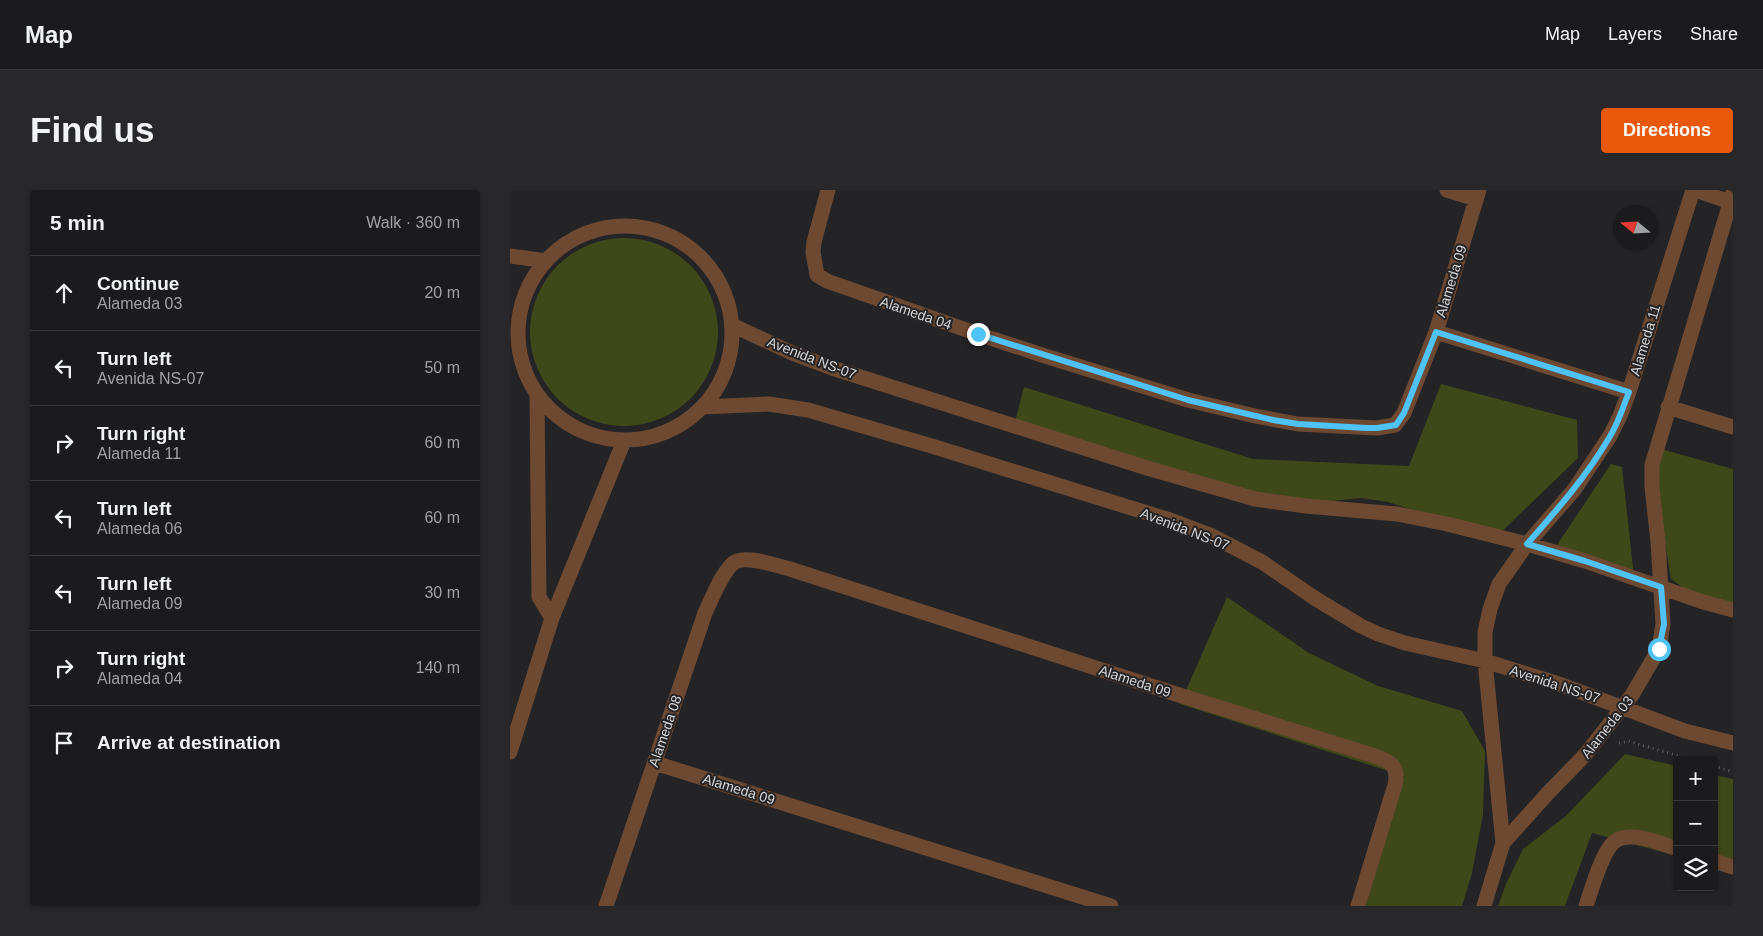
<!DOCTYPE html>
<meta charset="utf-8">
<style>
body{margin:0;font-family:Helvetica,sans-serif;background:#282729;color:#f1f3f6}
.controls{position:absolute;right:15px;bottom:15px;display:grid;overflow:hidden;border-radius:5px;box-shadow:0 1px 4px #0004}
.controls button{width:45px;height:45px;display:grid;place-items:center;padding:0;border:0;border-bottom:1px solid #39383b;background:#1b1a1c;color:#f1f3f6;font:25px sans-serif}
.compass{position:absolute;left:1103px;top:15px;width:45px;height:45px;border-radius:50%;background:#1b1a1c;box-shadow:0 1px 4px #0004;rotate:288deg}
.stop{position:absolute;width:15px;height:15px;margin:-11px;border:4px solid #4fc3f7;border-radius:50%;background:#fff}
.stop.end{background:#4fc3f7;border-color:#fff;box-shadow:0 1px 5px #0008}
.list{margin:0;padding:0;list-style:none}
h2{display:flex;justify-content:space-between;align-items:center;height:65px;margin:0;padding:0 20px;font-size:21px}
h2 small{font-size:16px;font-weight:400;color:#a0a1a3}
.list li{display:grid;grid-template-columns:32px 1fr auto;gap:15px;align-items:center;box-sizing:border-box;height:75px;padding:0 20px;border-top:1px solid #39383b}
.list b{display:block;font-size:19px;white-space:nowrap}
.list p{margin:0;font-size:16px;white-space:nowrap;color:#a0a1a3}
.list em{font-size:16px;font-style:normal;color:#a0a1a3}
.icon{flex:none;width:28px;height:28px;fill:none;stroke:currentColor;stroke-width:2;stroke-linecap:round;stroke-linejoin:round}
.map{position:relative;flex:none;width:1223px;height:716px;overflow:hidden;border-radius:5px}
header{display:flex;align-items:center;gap:30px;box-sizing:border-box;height:70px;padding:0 25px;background:#1b1a1c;border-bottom:1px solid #39383b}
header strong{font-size:24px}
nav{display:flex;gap:28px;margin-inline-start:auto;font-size:18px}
.intro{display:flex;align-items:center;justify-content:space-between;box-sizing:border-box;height:120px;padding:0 30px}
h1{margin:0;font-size:35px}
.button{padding:12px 22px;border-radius:5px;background:#ea580c;color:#fff;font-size:18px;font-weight:700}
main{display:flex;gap:30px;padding:0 30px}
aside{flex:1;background:#1b1a1c;border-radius:5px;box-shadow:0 1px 4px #0004}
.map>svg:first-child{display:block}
</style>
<header>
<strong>Map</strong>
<nav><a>Map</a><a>Layers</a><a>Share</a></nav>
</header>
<div class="intro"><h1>Find us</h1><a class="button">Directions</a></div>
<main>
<aside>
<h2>5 min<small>Walk · 360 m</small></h2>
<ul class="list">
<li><svg class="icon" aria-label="ahead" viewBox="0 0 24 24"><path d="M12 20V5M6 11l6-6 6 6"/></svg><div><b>Continue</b><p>Alameda 03</p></div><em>20 m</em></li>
<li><svg class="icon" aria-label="left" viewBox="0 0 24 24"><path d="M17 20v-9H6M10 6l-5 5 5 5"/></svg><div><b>Turn left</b><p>Avenida NS-07</p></div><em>50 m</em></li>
<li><svg class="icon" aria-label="right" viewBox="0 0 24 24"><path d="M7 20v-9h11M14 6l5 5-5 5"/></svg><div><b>Turn right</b><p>Alameda 11</p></div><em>60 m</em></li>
<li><svg class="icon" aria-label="left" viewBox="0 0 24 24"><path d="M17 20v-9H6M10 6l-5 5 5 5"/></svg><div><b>Turn left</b><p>Alameda 06</p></div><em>60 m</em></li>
<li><svg class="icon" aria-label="left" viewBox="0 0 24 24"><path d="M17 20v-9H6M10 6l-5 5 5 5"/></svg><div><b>Turn left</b><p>Alameda 09</p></div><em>30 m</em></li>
<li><svg class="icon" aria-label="right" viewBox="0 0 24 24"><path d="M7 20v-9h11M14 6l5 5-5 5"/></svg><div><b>Turn right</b><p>Alameda 04</p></div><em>140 m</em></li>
<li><svg class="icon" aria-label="arrive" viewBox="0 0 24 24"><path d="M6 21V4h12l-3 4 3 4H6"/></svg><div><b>Arrive at destination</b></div></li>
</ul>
</aside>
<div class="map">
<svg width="1223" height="716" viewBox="0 0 1223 716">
<rect width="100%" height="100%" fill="#242326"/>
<!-- green -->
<path fill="#3f4818" d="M20 142a94 94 0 1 1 188 0a94 94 0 1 1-188 0Z
M931,194l136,36 1,38 -82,79 -108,-35 -27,-4 -68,7 -280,-75 11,-43 229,72 156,7z
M1151,259l72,20v141l-33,-10 -29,-21 -18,-108z
M1101,274l11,3 12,110 -83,-23z
M717,407l82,56 69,33 84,25 23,40 -2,63 -11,59 -10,33h-96l38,-130 -224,-72z
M1115,564l52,12v90l-85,-23 -27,73h-67l8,-22 17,-35 43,-33z
M1204,585l19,4v93l-19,-5z"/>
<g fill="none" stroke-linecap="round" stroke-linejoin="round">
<!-- path -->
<path stroke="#5f5f61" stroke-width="3" stroke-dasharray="1 4" stroke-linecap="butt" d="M1109,553l9,-2 64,19
M1204,576l19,6"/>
<!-- minor -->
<path stroke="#6e4932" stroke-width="15" d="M318,0l-14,52 -1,10 4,23 10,6 151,53 67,22 143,44 67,16 43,8 79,4 18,-3 9,-12 32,-81 43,-142
M937,0l29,9
M1185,0l35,12
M8 143a107 107 0 1 1 214 0a107 107 0 1 1-214 0Z
M0,66l36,5
M222,135l60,28 40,15 315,100 108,31 51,7 91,8 50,10 80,20 58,17 118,41 30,8
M926,142l193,60
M27,204l2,203 13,21
M192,217l67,-3 39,6 127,37 235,73 40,15 52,27 54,37 45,27 17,8 27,9 80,18 77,24 123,46 48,12
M1158,217l65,20
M0,562l42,-134 72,-177
M145,573l456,143
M993,653l45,-50 37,-38 47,-60 27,-46 4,-25 -5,-82 -6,-55v-22l81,-272
M1204,671l19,6
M96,716l99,-293c6,-12 19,-47 32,-52 13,-5 40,5 53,8l386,125 199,62c16,6 24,10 20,29l-37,121
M974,716l19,-63 -18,-182v-29l5,-23 9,-25 28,-40 47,-54 36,-54 10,-20 9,-24 64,-202
M1076,716c5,-15 16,-54 28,-64 15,-12 47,1 63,7"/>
</g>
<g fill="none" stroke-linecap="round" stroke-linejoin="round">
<!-- route -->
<path stroke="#4fc3f7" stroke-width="6" d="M468,144l210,66 85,20 25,4 68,4h11l19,-3 8,-12 32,-81 193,60c-6,15 -11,32 -20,46 -23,39 -52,72 -82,106l58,17 76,26 3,37 -5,25"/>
</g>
<g text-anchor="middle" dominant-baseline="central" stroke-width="4" stroke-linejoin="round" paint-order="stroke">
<!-- street labels -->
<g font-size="14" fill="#d5d5d6" stroke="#242326">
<text transform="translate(941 91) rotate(-73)">Alameda 09</text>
<text transform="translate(406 123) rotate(19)">Alameda 04</text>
<text transform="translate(1135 150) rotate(-73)">Alameda 11</text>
<text transform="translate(302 168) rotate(21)">Avenida NS-07</text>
<text transform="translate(675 339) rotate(21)">Avenida NS-07</text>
<text transform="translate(625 491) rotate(18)">Alameda 09</text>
<text transform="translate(1045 494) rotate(18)">Avenida NS-07</text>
<text transform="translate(1097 537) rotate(-52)">Alameda 03</text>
<text transform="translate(155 541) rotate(-71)">Alameda 08</text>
<text transform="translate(229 599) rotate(17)">Alameda 09</text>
</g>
</g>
</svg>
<div class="controls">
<button>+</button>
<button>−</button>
<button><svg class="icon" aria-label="layers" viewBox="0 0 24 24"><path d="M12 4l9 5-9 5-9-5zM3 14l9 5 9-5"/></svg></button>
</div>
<svg class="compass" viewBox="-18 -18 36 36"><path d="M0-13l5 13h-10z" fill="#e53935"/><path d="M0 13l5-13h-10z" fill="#a0a1a3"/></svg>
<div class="stop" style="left:1149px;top:459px"></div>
<div class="stop end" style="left:468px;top:144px"></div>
</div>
</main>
